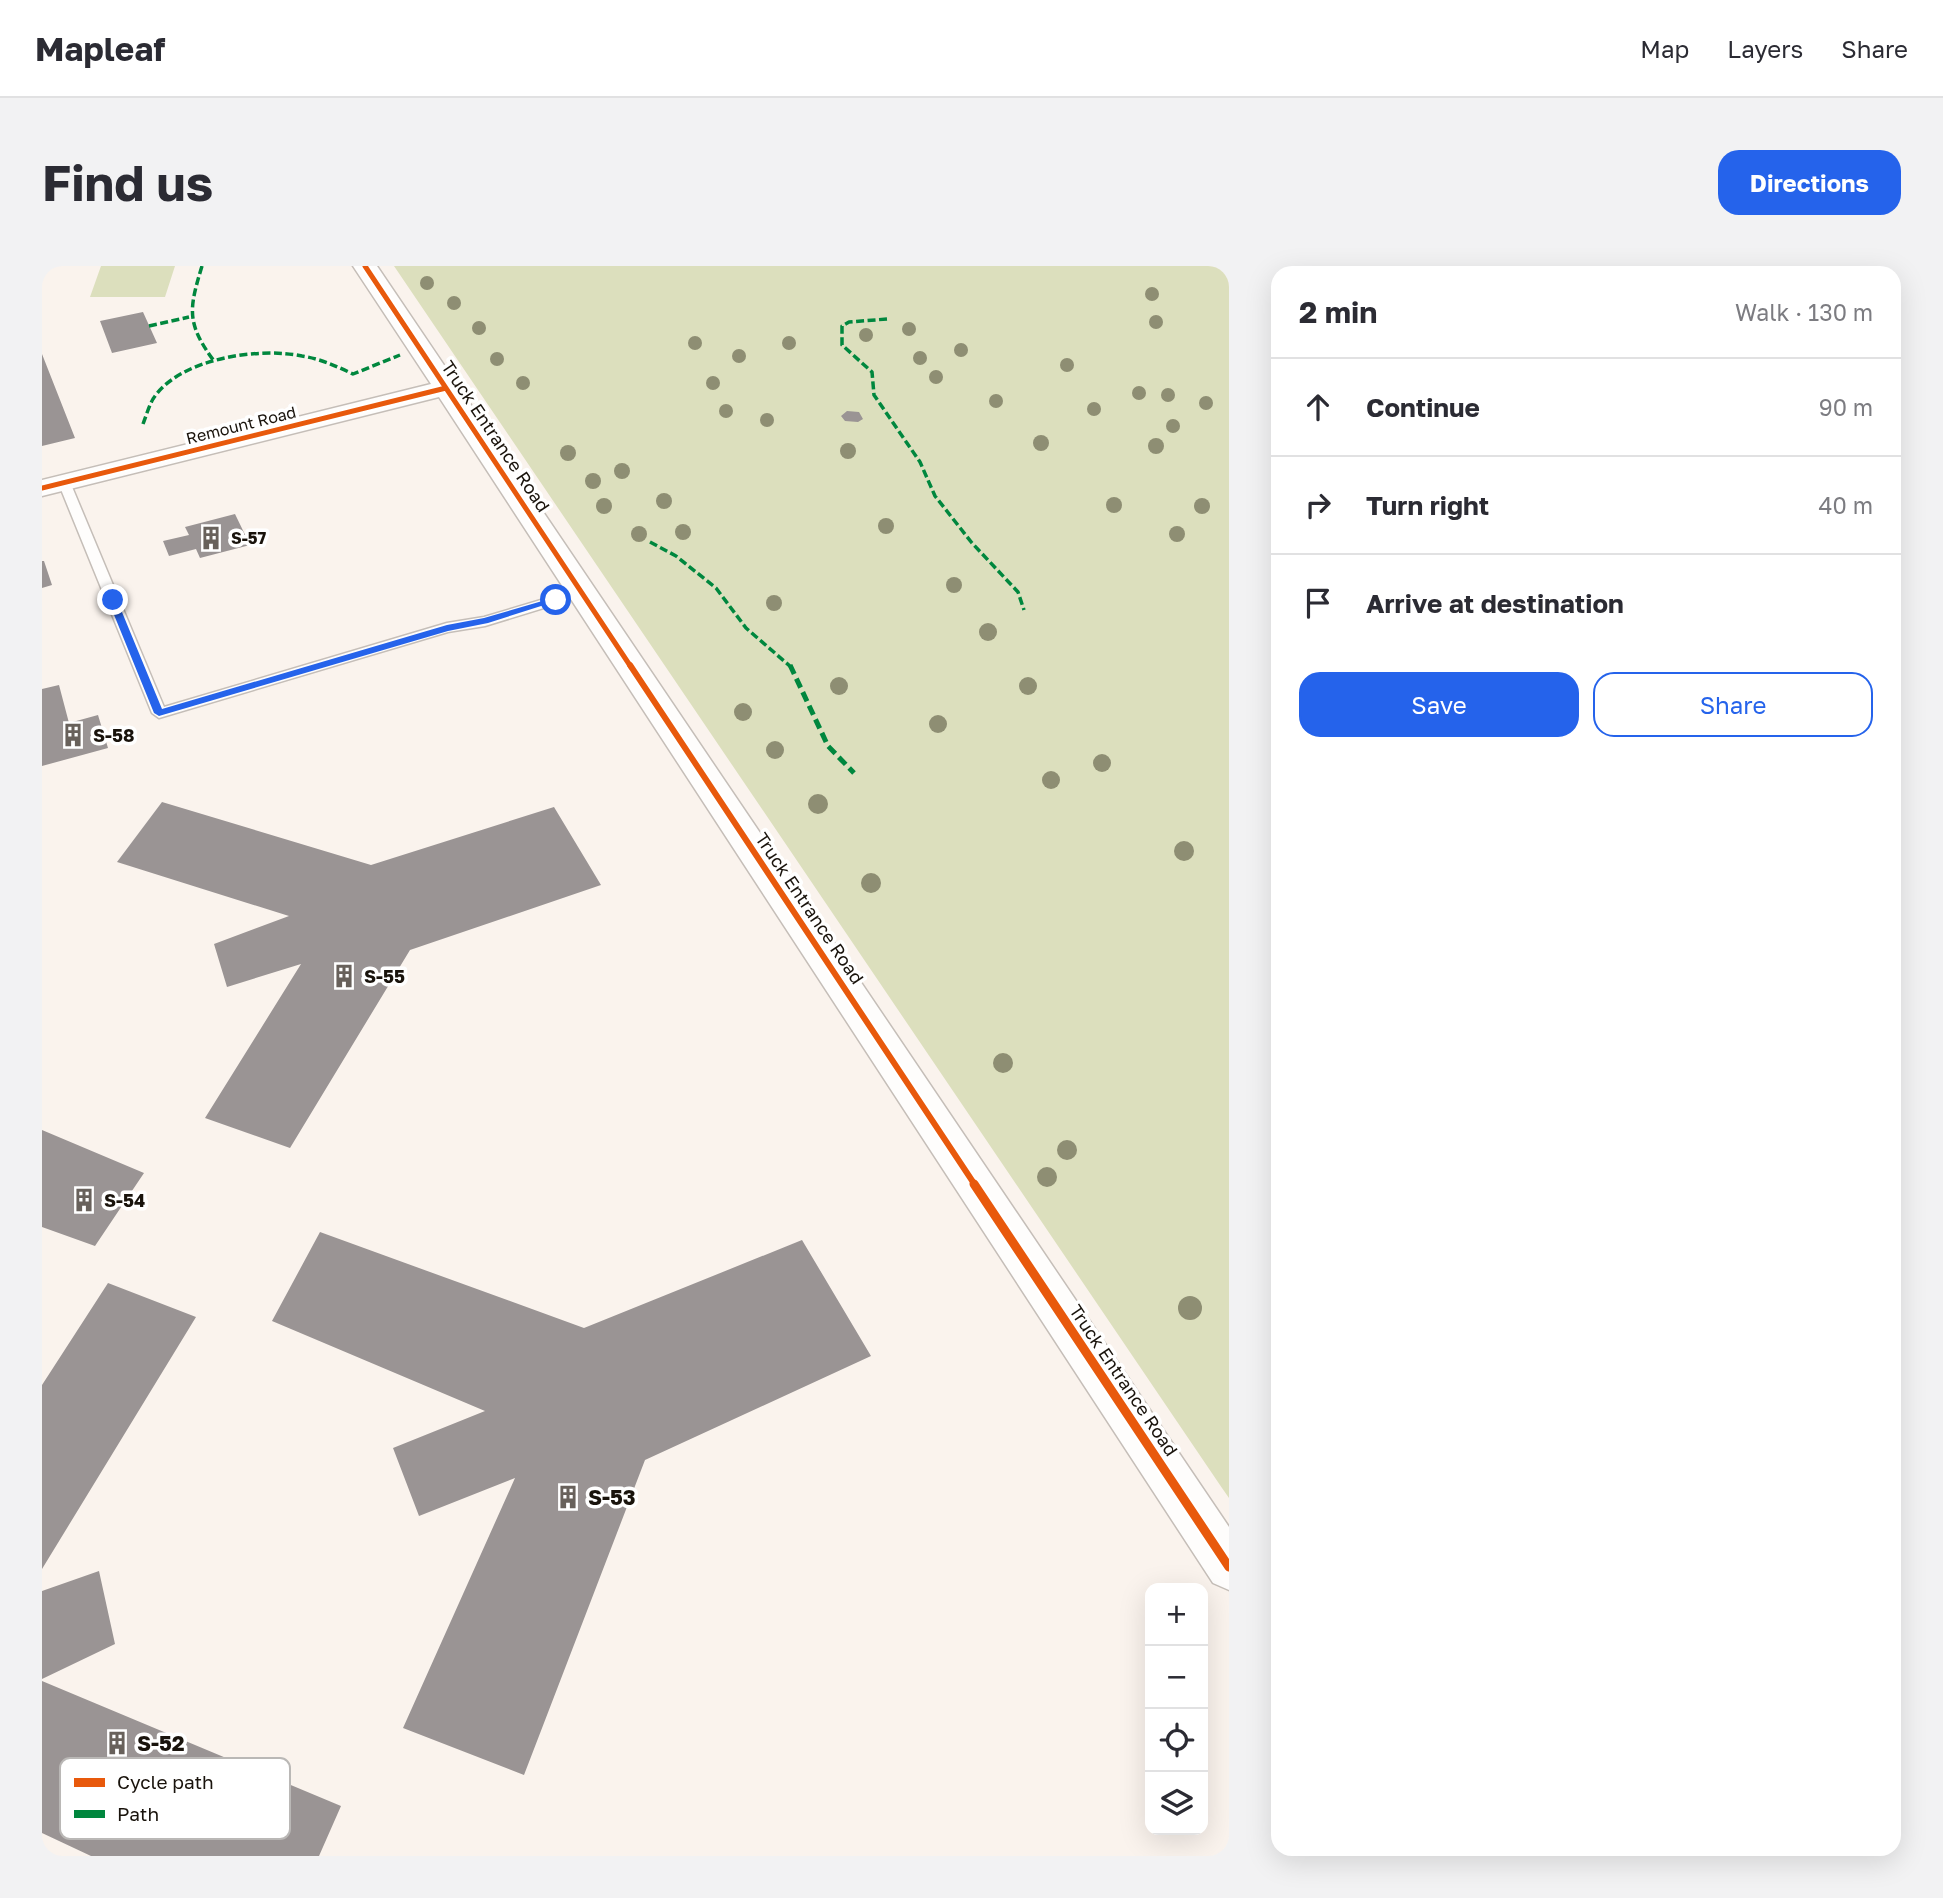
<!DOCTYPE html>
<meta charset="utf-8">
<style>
body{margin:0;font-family:"Golos Text",sans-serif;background:#f2f2f3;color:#2b2b33}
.controls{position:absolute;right:21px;bottom:21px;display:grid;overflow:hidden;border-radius:14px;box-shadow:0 7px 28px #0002}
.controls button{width:63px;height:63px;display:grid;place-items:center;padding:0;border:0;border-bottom:2px solid #e1e1e2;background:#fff;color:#2b2b33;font:35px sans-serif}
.stop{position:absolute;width:21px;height:21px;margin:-16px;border:5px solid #2563eb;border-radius:50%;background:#fff}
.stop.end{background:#2563eb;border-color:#fff;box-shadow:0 2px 7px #0008}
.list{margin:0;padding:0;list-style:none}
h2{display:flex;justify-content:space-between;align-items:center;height:91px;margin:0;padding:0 28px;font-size:30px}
h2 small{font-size:23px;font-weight:400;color:#7c7c81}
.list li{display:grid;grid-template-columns:46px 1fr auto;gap:21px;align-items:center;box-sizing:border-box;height:98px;padding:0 28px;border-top:2px solid #e1e1e2}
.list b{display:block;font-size:26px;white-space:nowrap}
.list em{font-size:23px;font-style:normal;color:#7c7c81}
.actions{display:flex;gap:14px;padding:21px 28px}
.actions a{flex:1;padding:16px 0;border:2px solid #2563eb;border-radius:21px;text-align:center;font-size:24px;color:#2563eb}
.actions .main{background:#2563eb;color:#fff}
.icon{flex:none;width:38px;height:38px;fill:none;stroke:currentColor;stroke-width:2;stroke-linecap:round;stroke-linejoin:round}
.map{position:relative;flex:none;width:1187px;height:1590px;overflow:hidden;border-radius:21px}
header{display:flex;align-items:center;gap:42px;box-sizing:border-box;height:98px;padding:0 35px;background:#fff;border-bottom:2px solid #e1e1e2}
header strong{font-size:33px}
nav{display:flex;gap:38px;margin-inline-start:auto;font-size:24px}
.intro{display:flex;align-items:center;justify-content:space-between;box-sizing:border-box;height:168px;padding:0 42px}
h1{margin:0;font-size:49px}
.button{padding:18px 32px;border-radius:21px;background:#2563eb;color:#fff;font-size:24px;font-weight:700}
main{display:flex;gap:42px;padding:0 42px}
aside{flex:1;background:#fff;border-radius:21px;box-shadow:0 7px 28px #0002}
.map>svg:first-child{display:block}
</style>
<header>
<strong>Mapleaf</strong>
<nav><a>Map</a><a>Layers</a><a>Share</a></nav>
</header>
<div class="intro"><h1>Find us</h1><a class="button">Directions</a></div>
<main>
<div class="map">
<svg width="1187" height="1590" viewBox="0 0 1187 1590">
<rect width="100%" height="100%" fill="#faf3ed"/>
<!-- green -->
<path fill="#dcdfbd" d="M59,0h74l-10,31h-75z
M352,0h835v1232l-7,-10z"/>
<!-- building -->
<path fill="#9a9494" d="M101,46l14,31 -45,10 -12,-32z
M0,88l33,84 -33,8z
M805,145l12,1 4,7 -5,3 -13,-1 -4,-5z
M193,248l15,31 -50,13 -4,-9 -27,7 -6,-15 26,-6 -4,-8z
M0,295h2l8,24 -10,3z
M17,419l10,38 29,-8 10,33 -66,18v-77z
M120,536l209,63 183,-58 47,78 -191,65 -120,198 -85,-30 96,-154 -74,23 -13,-43 75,-28 -172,-54z
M0,864l102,43 -49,73 -53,-19z
M278,966l264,96 218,-88 69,116 -226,104 -121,315 -121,-47 112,-250 -96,38 -26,-68 92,-37 -213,-90z
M66,1017l88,34 -154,252v-184z
M57,1305l16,73 -73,35v-88z
M0,1415l299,125 -22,50h-228l-49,-23z"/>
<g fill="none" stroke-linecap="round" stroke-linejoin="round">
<!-- service casing -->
<g stroke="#c5beb8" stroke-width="3">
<path id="service" d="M22,212l6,4 94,225 283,-84 37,-6 97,-29 7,4 -2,3 -101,31 -37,6 -289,86 -7,-5 -94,-231z"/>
</g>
<!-- minor casing -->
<g stroke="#c5beb8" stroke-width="3">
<path id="minor" d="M311,0h24l852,1261v63l-16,-7 -774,-1186 -397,99v-16l389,-96z"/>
</g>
<!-- service -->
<use href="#service" fill="#fefdfc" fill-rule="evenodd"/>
<!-- minor -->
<use href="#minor" fill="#fefdfc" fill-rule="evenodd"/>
<!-- quiet-far1 -->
<path stroke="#00873e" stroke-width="3.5" stroke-dasharray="8 3.5" stroke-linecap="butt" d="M160,0c-13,43 -16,57 12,95
M845,53l-38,3 -7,4v19l30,27 2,23 46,67 15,34 37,47 46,49 6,18
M107,60l40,-9
M101,158c3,-8 6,-18 10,-25 26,-41 106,-52 149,-43 19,3 34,10 51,18l47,-19
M608,276l26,14 40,32 30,40 45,39"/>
<!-- quiet -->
<path stroke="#00873e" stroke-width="5" stroke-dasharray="10 5" stroke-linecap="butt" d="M748,399l38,81 26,27"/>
<!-- cycleway-far2 casing -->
<g stroke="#fff" stroke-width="9">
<path id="cycleway-far2" d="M323,0l266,401
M0,222l404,-100"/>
</g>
<!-- cycleway-far1 casing -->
<g stroke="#fff" stroke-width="10">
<path id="cycleway-far1" d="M588,399l345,520"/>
</g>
<!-- cycleway casing -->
<g stroke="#fff" stroke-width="13">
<path id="cycleway" d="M932,918l255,383"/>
</g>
<!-- cycleway-far2 -->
<use href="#cycleway-far2" stroke="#e8590c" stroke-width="5"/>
<!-- cycleway-far1 -->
<use href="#cycleway-far1" stroke="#e8590c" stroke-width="6"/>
<!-- cycleway -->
<use href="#cycleway" stroke="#e8590c" stroke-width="9"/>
</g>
<!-- trees -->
<g fill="#8e8e73">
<circle cx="385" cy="17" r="7"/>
<circle cx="1110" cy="28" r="7"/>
<circle cx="412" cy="37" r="7"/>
<circle cx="1114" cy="56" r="7"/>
<circle cx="437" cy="62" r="7"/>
<circle cx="867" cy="63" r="7"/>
<circle cx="824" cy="69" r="7"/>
<circle cx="653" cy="77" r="7"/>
<circle cx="747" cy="77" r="7"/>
<circle cx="919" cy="84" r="7"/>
<circle cx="697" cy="90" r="7"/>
<circle cx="878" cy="92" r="7"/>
<circle cx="455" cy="93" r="7"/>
<circle cx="1025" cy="99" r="7"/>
<circle cx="894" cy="111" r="7"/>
<circle cx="481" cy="117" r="7"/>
<circle cx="671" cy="117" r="7"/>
<circle cx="1097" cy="127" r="7"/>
<circle cx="1126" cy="129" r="7"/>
<circle cx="954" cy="135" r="7"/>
<circle cx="1164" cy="137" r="7"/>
<circle cx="1052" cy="143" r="7"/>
<circle cx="684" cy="145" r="7"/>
<circle cx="725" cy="154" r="7"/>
<circle cx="1131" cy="160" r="7"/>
<circle cx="999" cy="177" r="8"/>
<circle cx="1114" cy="180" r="8"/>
<circle cx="806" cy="185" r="8"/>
<circle cx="526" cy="187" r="8"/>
<circle cx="580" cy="205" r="8"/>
<circle cx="551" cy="215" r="8"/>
<circle cx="622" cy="235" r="8"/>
<circle cx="1072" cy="239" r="8"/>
<circle cx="562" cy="240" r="8"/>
<circle cx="1160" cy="240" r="8"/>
<circle cx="844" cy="260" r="8"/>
<circle cx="641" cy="266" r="8"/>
<circle cx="597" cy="268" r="8"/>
<circle cx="1135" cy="268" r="8"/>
<circle cx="912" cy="319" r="8"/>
<circle cx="732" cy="337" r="8"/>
<circle cx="946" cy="366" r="9"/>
<circle cx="797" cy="420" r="9"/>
<circle cx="986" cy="420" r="9"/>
<circle cx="701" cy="446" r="9"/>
<circle cx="896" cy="458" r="9"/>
<circle cx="733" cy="484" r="9"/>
<circle cx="1060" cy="497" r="9"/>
<circle cx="1009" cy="514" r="9"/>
<circle cx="776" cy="538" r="10"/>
<circle cx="1142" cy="585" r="10"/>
<circle cx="829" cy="617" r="10"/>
<circle cx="961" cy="797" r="10"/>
<circle cx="1025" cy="884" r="10"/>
<circle cx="1005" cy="911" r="10"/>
<circle cx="1148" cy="1042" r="12"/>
</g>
<!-- route -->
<path fill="#2563eb" d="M71,331l4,3 45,109 285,-84 37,-7 72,-21 4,3 -72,23 -40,8 -289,85 -5,-3 -46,-113z"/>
<!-- icons -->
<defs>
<g id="building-bare" transform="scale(1.89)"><path d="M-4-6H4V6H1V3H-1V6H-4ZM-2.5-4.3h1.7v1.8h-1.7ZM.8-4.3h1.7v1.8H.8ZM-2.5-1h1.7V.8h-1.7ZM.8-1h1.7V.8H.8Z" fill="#68615b" stroke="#fff" stroke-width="2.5" paint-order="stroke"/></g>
</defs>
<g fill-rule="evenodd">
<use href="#building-bare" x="169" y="272"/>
<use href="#building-bare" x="31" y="469"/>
<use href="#building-bare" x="302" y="710"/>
<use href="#building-bare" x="42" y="934"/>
<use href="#building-bare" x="526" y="1231"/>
<use href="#building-bare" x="75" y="1477"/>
</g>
<g text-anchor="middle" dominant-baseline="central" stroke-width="7" stroke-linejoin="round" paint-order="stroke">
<!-- far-street labels -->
<g font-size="16" fill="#19130c" stroke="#fff">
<text transform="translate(199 159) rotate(-14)">Remount Road</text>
</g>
<!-- far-poi labels -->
<g font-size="16" font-weight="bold" fill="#19130c" stroke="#fff" text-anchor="start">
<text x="189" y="272">S-57</text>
</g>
<!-- street labels -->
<g font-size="18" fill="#19130c" stroke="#fff">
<text transform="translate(454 170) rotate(56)">Truck Entrance Road</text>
<text transform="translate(768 642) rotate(56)">Truck Entrance Road</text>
<text transform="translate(1082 1114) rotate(56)">Truck Entrance Road</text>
</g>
<!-- poi labels -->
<g font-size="18" font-weight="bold" fill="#19130c" stroke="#fff" text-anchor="start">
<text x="51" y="469">S-58</text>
<text x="322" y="710">S-55</text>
<text x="62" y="934">S-54</text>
</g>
<!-- near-poi labels -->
<g font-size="21" font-weight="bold" fill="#19130c" stroke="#fff" text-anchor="start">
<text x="546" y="1231">S-53</text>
<text x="95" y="1477">S-52</text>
</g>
</g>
<!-- legend -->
<rect x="18" y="1492" width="230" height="81" rx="10" fill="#fff" stroke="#bab8b6" stroke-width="2"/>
<rect x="32" y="1512" width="31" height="9" fill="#e8590c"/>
<rect x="32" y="1544" width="31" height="8" fill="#00873e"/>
<g font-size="19" fill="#19130c">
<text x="75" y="1523">Cycle path</text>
<text x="75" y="1555">Path</text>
</g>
</svg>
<div class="controls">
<button>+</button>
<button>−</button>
<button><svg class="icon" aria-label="locate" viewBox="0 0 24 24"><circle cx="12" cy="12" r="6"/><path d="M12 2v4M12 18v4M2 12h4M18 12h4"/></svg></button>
<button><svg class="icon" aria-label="layers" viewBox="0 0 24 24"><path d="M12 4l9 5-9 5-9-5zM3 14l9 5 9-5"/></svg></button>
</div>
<div class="stop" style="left:514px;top:334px"></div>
<div class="stop end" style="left:71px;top:334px"></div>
</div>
<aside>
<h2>2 min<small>Walk · 130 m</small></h2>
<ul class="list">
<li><svg class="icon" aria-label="ahead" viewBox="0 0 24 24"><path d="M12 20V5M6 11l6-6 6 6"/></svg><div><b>Continue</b></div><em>90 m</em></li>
<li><svg class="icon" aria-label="right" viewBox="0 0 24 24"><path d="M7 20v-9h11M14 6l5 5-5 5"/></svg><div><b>Turn right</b></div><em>40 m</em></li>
<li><svg class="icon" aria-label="arrive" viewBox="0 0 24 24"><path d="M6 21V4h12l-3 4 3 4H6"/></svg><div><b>Arrive at destination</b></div></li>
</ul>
<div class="actions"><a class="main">Save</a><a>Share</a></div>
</aside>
</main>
